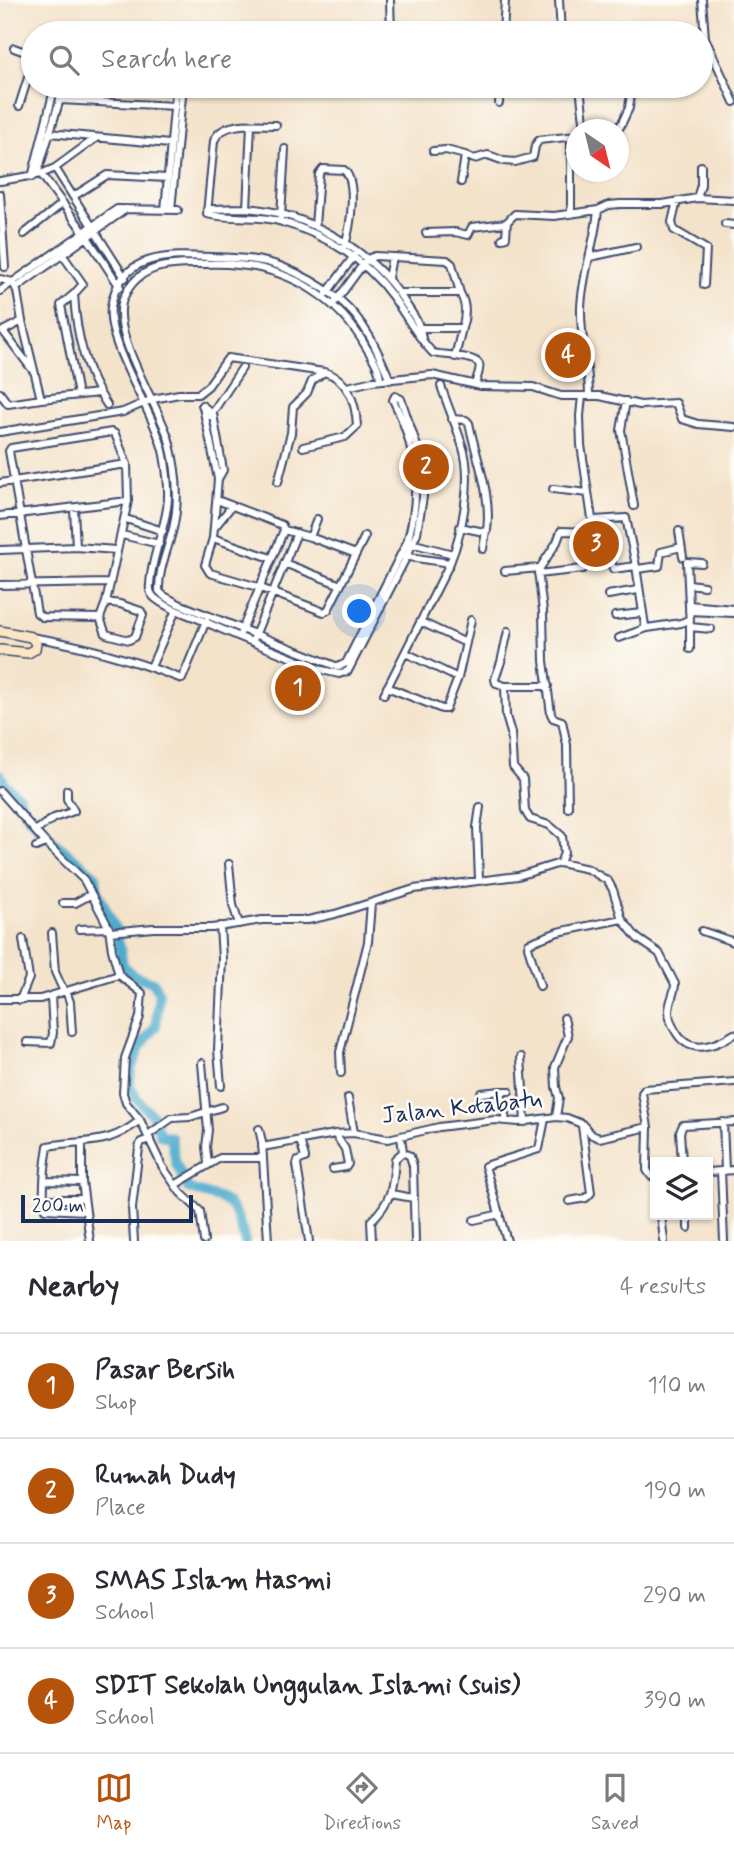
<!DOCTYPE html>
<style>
body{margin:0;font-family:Mynerve,sans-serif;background:#f2f2f3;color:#2b2b33}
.controls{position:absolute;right:21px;bottom:21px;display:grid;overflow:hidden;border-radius:0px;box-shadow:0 2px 5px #0004}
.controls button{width:63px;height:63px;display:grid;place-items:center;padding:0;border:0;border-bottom:2px solid #e1e1e2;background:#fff;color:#2b2b33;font:35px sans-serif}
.compass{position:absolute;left:566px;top:119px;width:63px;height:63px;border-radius:50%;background:#fff;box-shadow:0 2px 5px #0004;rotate:145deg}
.scale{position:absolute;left:21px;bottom:18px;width:172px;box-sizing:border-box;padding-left:7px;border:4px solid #1b2f5e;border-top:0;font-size:19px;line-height:24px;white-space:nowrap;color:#1b2f5e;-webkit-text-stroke:5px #fdfcf7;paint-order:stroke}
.you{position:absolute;left:360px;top:612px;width:24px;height:24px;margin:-18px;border:5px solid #fff;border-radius:50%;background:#1a73e8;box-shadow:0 0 0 10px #1a73e833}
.badge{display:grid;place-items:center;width:46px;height:46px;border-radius:50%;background:#b45309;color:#fff;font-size:23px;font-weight:700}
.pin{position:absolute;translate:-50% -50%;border:4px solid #fff;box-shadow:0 2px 7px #0006}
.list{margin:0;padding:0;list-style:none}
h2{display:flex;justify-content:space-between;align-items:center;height:91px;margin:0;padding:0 28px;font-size:30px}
h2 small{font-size:23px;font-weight:400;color:#7c7c81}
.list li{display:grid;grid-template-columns:46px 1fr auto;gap:21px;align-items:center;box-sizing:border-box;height:105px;padding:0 28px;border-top:2px solid #e1e1e2}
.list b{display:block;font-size:26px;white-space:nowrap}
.list p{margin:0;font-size:23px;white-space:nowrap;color:#7c7c81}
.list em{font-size:23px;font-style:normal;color:#7c7c81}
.icon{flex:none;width:38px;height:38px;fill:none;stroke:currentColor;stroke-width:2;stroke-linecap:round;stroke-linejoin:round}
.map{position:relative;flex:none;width:734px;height:1241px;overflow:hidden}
.search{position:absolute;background:#fff;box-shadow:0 2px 5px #0004;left:21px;right:21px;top:21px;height:77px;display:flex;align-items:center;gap:18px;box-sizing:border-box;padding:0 24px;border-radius:38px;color:#7c7c81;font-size:26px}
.sheet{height:511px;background:#fff}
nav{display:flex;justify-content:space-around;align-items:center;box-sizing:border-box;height:98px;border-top:2px solid #e1e1e2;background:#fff;font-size:19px;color:#7c7c81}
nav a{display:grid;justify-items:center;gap:4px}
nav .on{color:#b45309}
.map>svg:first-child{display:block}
</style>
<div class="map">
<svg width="734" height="1241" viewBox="0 0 734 1241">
<rect width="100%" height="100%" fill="#fdfcf7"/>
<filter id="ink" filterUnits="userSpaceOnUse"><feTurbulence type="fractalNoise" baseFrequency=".0143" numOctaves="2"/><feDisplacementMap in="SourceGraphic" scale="14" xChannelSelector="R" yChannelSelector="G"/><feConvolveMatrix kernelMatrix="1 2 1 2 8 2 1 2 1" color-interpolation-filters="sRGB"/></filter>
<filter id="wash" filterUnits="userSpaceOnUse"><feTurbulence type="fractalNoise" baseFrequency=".00686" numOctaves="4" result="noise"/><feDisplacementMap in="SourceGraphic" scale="28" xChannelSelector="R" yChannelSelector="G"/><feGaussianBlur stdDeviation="1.57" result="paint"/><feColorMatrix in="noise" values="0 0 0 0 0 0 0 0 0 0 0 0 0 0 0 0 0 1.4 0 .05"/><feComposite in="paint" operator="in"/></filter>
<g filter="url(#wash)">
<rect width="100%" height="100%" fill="#f4e3cb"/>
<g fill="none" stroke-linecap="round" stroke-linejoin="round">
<!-- river -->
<path stroke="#4eaccd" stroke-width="10" d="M0,774l5,10 14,13 9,20 15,16 53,43 2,16 19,40 6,33 10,10 20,7 6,11 -3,33 -16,21 -9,22 -1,17 7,13 16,17 7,19 11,2 5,27 12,24c8,4 33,10 37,13 12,9 16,27 20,40"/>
</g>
</g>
<g filter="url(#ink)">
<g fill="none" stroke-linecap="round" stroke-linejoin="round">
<!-- street casing -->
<g stroke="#3c4a6e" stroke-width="10">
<path id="street" d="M390,0l1,33
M559,0l2,33
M702,0l3,38 29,64
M66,33l3,-6 107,6
M503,33l2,-33
M639,33v-5
M14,48l19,7
M650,86l1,4
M580,87l5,43
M60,100l115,6
M499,103l1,-17
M19,106l14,-44
M276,125c-19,0 -55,-5 -62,16l-7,73c21,6 50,0 75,8 43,12 84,38 110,74 14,19 25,41 41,57 8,2 42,3 46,11 2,4 -2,13 -3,17
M594,130l10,-5 16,2 9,-19 3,-22
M49,133l121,11
M433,151l13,-1 19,5
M55,168l70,110
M41,174l42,57 37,56
M37,175l27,-89
M32,177l23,-91
M0,181l41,-7 14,-6 41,-30
M461,182l4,-27 9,4 14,-4 16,6 11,1 18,-5 2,-11 4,-6 37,-4
M0,194l5,73
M74,196l33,-21 61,3
M697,198l4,-13v-19
M677,201l-5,21 2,8 32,19 -2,36
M247,208l4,-83
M207,209c13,0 26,-1 38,-1 61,4 127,42 159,93 8,13 17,22 18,38
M165,210l11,-124
M171,210l12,-124
M571,214v-77
M281,216l4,-67
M725,224l9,1
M315,226l4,-52 4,-5 21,1c14,12 6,59 1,75
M426,233l29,-1 13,3 4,-8 34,-4 9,-9 39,2 44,-6 11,-5 11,-1h43l34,-6 37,2
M24,234l39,-31
M502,239l4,-2 1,-15
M62,254l21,30 -9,10c2,39 10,77 33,111
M590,257l46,-10
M388,278l4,-21
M0,279l13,3 4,9 5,30 19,78 58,-6
M16,288l110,-79
M0,291l117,-82 61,1
M327,293l27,-37
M399,293h61c7,12 6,23 2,35h-42
M74,294l-13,11 17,90
M336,301l31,-42 8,-3 72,4 5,4 8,29
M22,321l-19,10 31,41
M455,357l7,-29
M380,380c0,-12 -8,-23 -14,-33 -26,-47 -75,-78 -128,-82 -14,-2 -29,-1 -43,-1 -29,0 -57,2 -71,33 -16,34 34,106 45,143 7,27 11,56 5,84 -4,21 -16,45 -15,67l5,5 15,8 159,63 8,-4 61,-121 46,12
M390,380c-12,-29 -25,-59 -50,-80 -18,-14 -39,-26 -60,-34 -22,-8 -45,-8 -68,-9 -42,-2 -93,-5 -101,50 -5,40 44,104 53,148 3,17 6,36 3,53 -4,26 -16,51 -17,77 -1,6 2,11 6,14 12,10 29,14 43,20 40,19 82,34 123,51l17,4 9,-3 59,-115 10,-23 6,-36 -1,-22 -5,-29 -16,-47 -6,-3 -2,4c23,45 29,93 14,142
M347,387l26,-6 59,-6 49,11 52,1 28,9h39l40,9 36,-2 6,16 16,5 36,3
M0,393l8,11 33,-5
M589,395c0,-29 -9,-57 -8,-87 1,-33 14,-65 17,-98
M626,401l-5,29 13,76
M202,405l11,9 10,56 -5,9
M203,407l15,72 -5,59 -8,27 5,8 48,14 66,25 4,-2 37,-74
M210,416l32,-48
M452,419l14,1 3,3c7,35 23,71 18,107l-3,2 -24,-5
M0,432l123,-20 30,-13 26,-5h19l10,-8 20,-28 96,14
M278,482l13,-49 2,-26 14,-14 5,-12 12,-9c24,6 32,31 33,54l-12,11 -42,10
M0,483l127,-19
M553,489l35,4
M217,500l65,25 2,5 26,7 7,-18
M74,509l2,38
M0,516l128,-15
M126,519l37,12
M594,520l32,-2 10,48 9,60 2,2 34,-5 9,-4
M215,527l16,-20
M679,531l4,26
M122,535l37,9
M605,535l8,34 23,-3
M310,537l46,17
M213,538l58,20
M483,549l3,-18
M0,550l76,-3 40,3
M403,556l47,7
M284,563l57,22
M702,563l-15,-1 3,65 21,2
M637,569l22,-3 2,-14 20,-5
M505,571l35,-3
M538,574l45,-5
M689,584l15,2
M0,585l109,-2
M608,595l30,-5
M689,605l45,4
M689,611l45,2
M615,616l27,-3
M100,618l-58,-1 -5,-4 -28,-162 2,-3 101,-16 3,2 12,30 1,37 -22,101 -6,16 6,16 23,6 6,-3 8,-22 -2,-4 -21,-7 -14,-2
M421,622l45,21
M241,632l43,-102
M31,637c52,8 102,23 151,42l24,-58
M254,638l43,-105
M619,638l28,-10
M690,649v-22
M406,653l52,25
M151,667l25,-57
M505,686l-9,-3 -1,-4 6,-17 7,-31
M548,686h-43l1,30 5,17 2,34 10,12 2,32 5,8 19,6 13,11 2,17 -4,10
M387,687l55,22h4l12,-31 13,-58
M384,694l66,-131c12,-30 23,-83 13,-115 -6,-21 -15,-41 -22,-62
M0,791l44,50 40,39 25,48 3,22 7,25 23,18 -2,24 -15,41 -2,35 3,10 14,17 22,46 18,26 20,19 4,30
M568,808l-1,-63 -5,-24 -9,-3 -2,-4 -7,-53 -1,-50 -5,-40 19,-29 4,-11 33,1 -13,-87 -1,-29 2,-20
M35,831l19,-13 20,-7 -7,-12v-9
M36,847l10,-4
M229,864l4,41 6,19
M479,880l-2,-53 3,-20
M63,903h12l15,-8
M220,926l2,33 -4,91 3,36
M79,929l30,-1
M702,931l32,11
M110,932l43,-4h59l50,-8h46l27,-6 79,-25 104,-13 42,-13 28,6 20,12 5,9 9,29 15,19 22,15 16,31c0,9 -6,17 -6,27 0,8 3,15 7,21 14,24 39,14 58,2
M52,933l3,39 9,20
M540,986l-12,-39 1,-4 29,-11 64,-13
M66,991l4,11 2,30
M0,999h40l79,-24
M20,1000l9,-22 -6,-39
M27,1042l24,1 2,-10 -2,-37
M521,1057l4,65
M202,1063l6,67 -2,17 2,16
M341,1073l-1,-21 28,-110 3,-39
M481,1093l20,-2
M348,1098l6,35
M556,1117l3,-19 -3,-11 -1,-20 13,-31 -4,-18
M506,1121l-5,-30h8
M723,1122l2,49
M648,1127l-6,-34 3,-4 89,-7
M259,1129l3,13 6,99
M148,1135l24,-17 18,-1 32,-10
M401,1137l2,15 7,4 3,10 2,75
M300,1140l5,18 -7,3 -1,4 12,76
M82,1143v39l8,59
M262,1147l73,-13 19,-1 34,6 51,-12 56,-7 24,2 37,-5 11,1 15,6 10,11 7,3 49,-11 -1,43 4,6h4
M682,1162l-2,-30 3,-7 51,-3
M333,1169l13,-2 2,-3 -3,-15 -10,-15
M721,1171l3,70
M708,1172l26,-2
M46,1181l36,1
M175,1185l45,-27h42
M391,1194l22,4
M43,1199h41
M569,1201l17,-3 5,-5 -9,-67
M85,1211l-40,-2c-3,-18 0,-44 3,-63 39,-7 59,1 92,-26
M661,1215l3,26
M688,1215v13
M474,1220l26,-6
M134,1241l-2,-33 7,-60 2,-6 9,-3
M372,1241l-1,-20c21,-20 22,-34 24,-62l8,-7
M507,1241l-22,-75 54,-17 6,-30"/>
</g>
<!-- secondary casing -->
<g stroke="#3c4a6e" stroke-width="12">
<path id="secondary" d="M0,631l31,6 5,6 -1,6 -7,4 -28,-3"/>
</g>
<!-- street -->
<use href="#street" stroke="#fff" stroke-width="6"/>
<!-- secondary -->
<use href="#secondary" stroke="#fbe6c4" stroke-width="9"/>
</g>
</g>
<g text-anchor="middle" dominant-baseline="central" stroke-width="5" stroke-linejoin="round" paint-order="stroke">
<!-- street labels -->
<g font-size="24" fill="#1b2f5e" stroke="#fdfcf7">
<text transform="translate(462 1108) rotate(-6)">Jalan Kotabatu</text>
</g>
</g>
</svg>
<div class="controls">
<button><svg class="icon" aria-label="layers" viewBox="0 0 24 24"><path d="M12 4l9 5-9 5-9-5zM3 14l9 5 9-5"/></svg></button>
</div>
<svg class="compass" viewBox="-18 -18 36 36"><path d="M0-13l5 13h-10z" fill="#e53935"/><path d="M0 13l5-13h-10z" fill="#7c7c81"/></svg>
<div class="scale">200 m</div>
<div class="you"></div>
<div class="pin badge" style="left:298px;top:688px">1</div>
<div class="pin badge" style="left:426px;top:467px">2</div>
<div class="pin badge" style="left:596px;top:544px">3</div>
<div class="pin badge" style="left:568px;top:355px">4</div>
<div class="search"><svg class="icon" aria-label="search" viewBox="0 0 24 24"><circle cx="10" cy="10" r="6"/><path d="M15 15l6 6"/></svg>Search here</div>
</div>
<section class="sheet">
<h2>Nearby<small>4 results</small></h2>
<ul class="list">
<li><span class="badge">1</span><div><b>Pasar Bersih</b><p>Shop</p></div><em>110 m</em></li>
<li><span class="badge">2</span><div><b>Rumah Dudy</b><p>Place</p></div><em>190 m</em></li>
<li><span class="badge">3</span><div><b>SMAS Islam Hasmi</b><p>School</p></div><em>290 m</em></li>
<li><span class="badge">4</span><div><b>SDIT Sekolah Unggulan Islami (suis)</b><p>School</p></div><em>390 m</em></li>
</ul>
</section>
<nav>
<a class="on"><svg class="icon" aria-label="map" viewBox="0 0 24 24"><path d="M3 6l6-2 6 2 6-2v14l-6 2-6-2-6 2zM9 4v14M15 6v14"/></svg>Map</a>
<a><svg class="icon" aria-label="directions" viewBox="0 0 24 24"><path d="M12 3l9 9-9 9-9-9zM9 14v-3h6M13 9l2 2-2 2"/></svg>Directions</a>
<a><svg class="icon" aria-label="saved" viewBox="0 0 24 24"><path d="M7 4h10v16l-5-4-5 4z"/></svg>Saved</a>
</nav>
